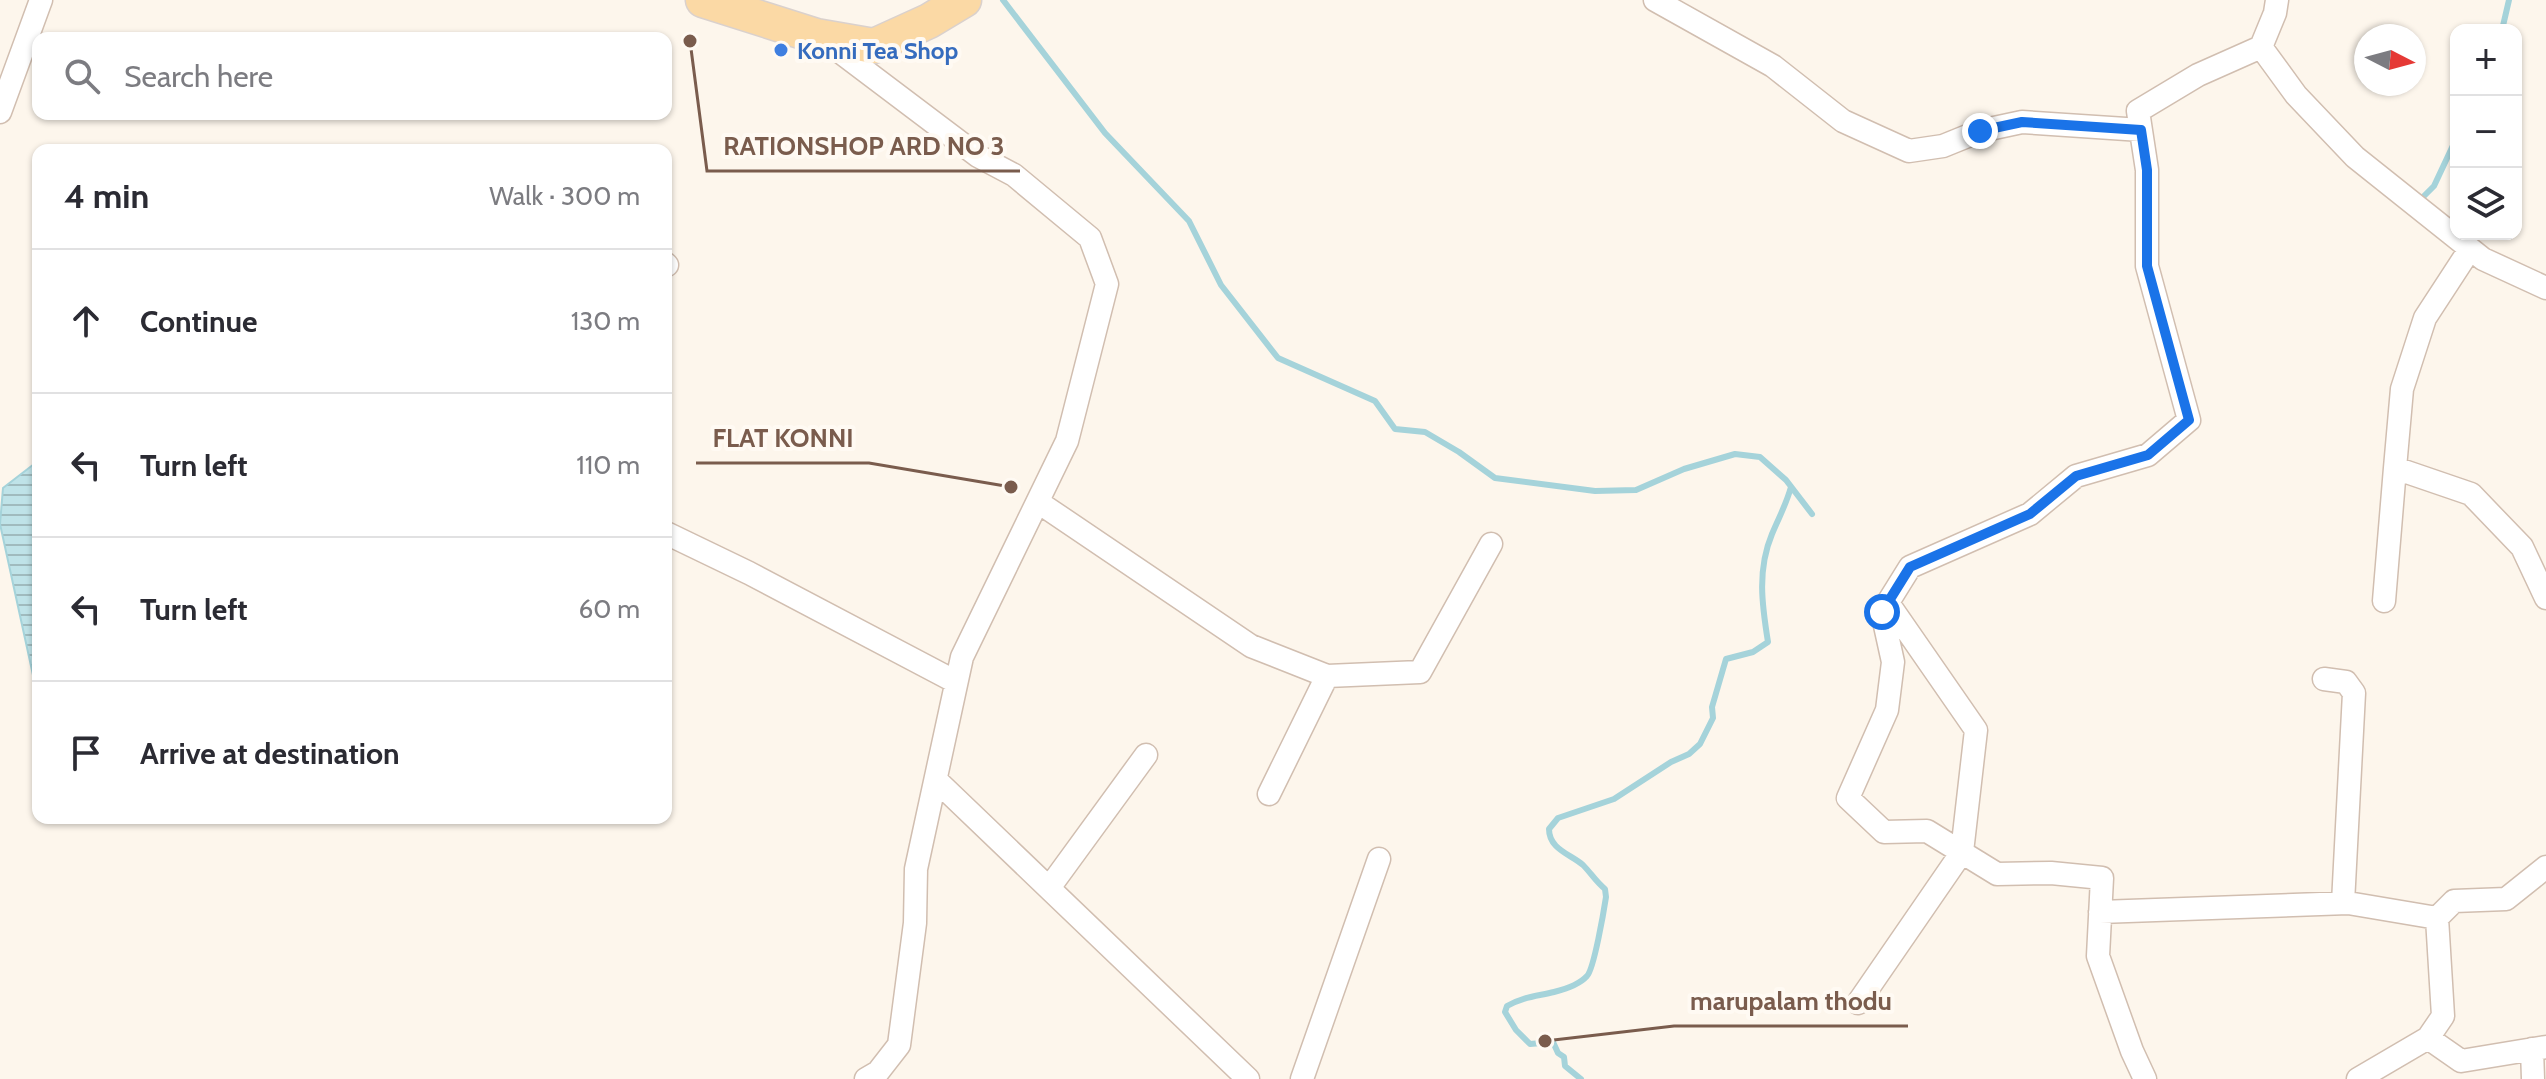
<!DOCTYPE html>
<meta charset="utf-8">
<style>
body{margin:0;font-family:Cabin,sans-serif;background:#f2f2f3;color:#2b2b33}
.controls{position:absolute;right:24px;top:24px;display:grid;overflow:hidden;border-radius:16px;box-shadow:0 2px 6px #0004}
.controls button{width:72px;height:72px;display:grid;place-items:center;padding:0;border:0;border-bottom:2px solid #e1e1e2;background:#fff;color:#2b2b33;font:40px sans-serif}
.compass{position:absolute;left:2354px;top:24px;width:72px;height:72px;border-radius:50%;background:#fff;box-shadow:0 2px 6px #0004;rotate:96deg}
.stop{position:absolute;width:24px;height:24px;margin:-18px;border:6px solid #1a73e8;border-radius:50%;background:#fff}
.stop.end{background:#1a73e8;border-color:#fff;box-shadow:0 2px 8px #0008}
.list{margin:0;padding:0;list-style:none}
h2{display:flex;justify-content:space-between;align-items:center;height:104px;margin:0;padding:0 32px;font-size:34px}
h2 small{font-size:26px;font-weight:400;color:#7c7c81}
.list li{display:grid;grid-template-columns:52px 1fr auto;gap:24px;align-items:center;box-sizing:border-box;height:144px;padding:0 32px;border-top:2px solid #e1e1e2}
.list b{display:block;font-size:30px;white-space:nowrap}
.list em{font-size:26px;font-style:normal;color:#7c7c81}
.icon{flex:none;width:44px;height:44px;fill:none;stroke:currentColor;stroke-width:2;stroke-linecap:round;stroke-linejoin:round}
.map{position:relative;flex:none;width:2546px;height:1079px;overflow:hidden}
.search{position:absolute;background:#fff;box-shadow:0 2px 6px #0004;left:32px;top:32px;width:640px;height:88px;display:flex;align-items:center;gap:20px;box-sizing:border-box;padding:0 28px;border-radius:16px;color:#7c7c81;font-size:30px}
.panel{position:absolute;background:#fff;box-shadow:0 2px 6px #0004;left:32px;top:144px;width:640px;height:680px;border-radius:16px}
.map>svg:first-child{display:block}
</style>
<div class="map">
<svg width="2546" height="1079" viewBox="0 0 2546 1079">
<defs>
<pattern id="water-rules" width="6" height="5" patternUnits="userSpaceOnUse" patternTransform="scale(2)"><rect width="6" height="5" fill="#bfe3e8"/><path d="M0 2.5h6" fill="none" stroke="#a0bbbe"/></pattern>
</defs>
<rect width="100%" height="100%" fill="#fdf6ec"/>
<!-- water -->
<path fill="url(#water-rules)" stroke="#a5d3da" stroke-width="2" d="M38,461v237l-38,-174 3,-36z"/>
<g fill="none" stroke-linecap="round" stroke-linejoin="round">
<!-- stream -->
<path stroke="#a5d3da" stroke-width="6" d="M1003,0l102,133 84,88 32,64 57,73 97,43 20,28 30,3 34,20 36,26 100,13 41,-1 48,-21 51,-15 25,3 26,23 26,34
M2502,30l7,-30
M2420,200l14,-14 22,-47
M1581,1079l-16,-13 -1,-9 -6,-4 -5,-11 -23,2 -14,-14 -11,-18 2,-6c15,-9 31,-10 47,-14 12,-3 25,-7 33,-16 7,-7 17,-66 19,-79l-1,-8c-9,-7 -14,-16 -22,-24 -13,-11 -34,-16 -34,-36l9,-11 56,-19 57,-37 18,-8 11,-10 13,-26 -1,-11 14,-48 27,-7 15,-10c-6,-37 -11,-72 4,-108 7,-17 14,-29 19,-47"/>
<!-- minor casing -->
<g stroke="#d1beb0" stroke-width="25">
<path id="minor" d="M1655,0l118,66 70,55 66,30 34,-5 37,-15 42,-9 119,8
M827,42l151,114 36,19 76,63 17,46 -40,157 -105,216 -46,212 -1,54 -16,122 -21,27 -12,7
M2261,47l35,48 59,62 128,102 63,29
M0,112l41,-112
M2470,249l-45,69 -23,71 -7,79 76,26 51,53 24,51
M666,264l1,1
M1038,502l213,144 76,30 93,-4 71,-128
M666,533l83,40 207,109
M2384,601l11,-133
M2324,679l22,3 8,11 -11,210
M936,780l312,299
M1269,794l58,-118
M1049,888l97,-133
M2100,912l248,-9 89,15 17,-17 52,-2 40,-32
M1858,1003l104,-151 14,-122 -88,-127
M2428,1038l33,23 85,-14
M2532,1049l1,30
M1302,1079l77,-220
M2145,1079l-13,-28 -34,-95 4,-78 -51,-5 -54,1 -70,-43 -43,1 -36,-34 39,-88 6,-48 -11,-50 28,-45 120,-53 46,-38 72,-21 41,-35 -42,-154v-96l-9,-59 60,-36 63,-28 14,-34 2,-13
M2358,1079l70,-41 15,-22 -6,-98"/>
</g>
<!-- primary casing -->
<g stroke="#dad1cd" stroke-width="37">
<path id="primary" d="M703,0l113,36 58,10 55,-25 35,-21"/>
</g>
<!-- minor -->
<use href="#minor" stroke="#fff" stroke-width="22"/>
<!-- primary -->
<use href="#primary" stroke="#fbd9a5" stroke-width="34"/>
</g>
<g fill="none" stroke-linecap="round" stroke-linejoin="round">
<!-- route -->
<path stroke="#1a73e8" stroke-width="10" d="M1882,612l28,-45 120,-53 46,-38 72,-21 41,-35 -42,-154v-96l-6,-40 -119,-8 -42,9"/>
</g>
<!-- markers -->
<circle fill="#3f7fe0" stroke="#fffaf3" stroke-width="3" cx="781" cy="50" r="8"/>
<g text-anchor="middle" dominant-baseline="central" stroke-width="8" stroke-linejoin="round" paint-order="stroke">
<!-- shop labels -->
<g font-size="24" font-weight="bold" fill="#366cbe" stroke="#fffaf3" text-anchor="start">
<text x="797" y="50">Konni Tea Shop</text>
</g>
</g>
<!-- callouts -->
<path fill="none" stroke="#7a5c4d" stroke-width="3" d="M690 41L707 171H1020M1011 487L869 463H696M1545 1041L1674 1026H1908"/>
<g fill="#7a5c4d" stroke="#fffaf3" stroke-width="3">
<circle cx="690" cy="41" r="8"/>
<circle cx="1011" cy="487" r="8"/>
<circle cx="1545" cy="1041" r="8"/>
</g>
<g font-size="26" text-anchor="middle" font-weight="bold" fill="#7a5c4d" stroke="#fffaf3" stroke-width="8" stroke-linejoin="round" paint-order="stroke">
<text x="864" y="155">RATIONSHOP ARD NO 3</text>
<text x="783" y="447">FLAT KONNI</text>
<text x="1791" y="1010">marupalam thodu</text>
</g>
</svg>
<div class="controls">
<button>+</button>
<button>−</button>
<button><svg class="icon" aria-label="layers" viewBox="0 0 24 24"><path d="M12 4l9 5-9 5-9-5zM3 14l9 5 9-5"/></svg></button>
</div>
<svg class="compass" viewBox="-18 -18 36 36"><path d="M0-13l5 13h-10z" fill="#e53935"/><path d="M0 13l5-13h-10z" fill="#7c7c81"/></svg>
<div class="stop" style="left:1882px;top:612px"></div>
<div class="stop end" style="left:1980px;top:131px"></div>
<div class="search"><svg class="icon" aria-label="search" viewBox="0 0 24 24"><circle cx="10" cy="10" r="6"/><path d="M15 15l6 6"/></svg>Search here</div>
<section class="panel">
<h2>4 min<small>Walk · 300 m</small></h2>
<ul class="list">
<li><svg class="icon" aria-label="ahead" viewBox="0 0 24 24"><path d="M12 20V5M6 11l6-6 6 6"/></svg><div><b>Continue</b></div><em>130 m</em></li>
<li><svg class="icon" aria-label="left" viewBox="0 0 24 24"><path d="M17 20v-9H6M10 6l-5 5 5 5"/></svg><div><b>Turn left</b></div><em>110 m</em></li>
<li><svg class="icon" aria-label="left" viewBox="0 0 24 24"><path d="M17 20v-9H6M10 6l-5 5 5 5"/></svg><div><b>Turn left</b></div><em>60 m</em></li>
<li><svg class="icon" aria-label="arrive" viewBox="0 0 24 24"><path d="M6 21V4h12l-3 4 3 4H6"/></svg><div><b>Arrive at destination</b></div></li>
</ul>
</section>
</div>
